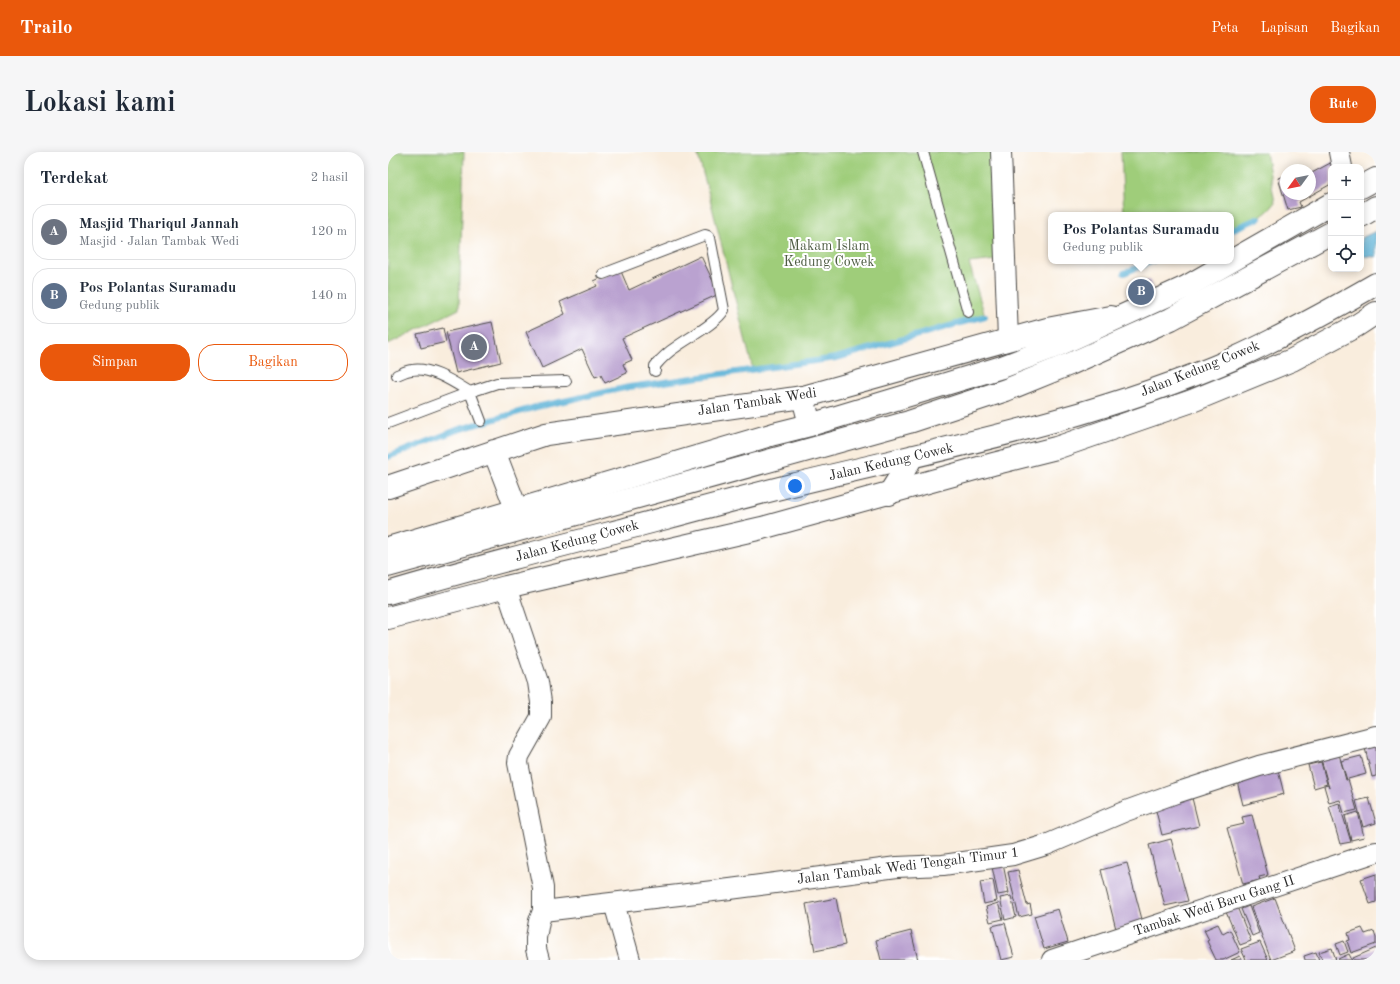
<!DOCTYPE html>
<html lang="id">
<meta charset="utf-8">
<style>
body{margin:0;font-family:"Old Standard TT",serif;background:#f6f6f7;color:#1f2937}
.controls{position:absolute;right:12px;top:12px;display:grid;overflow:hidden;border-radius:8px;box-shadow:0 2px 10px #0003}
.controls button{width:36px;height:36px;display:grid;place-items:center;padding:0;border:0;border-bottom:1px solid #e0e1e3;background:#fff;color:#1f2937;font:20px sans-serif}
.compass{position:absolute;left:892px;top:12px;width:36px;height:36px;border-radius:50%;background:#fff;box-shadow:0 2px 10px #0003;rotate:237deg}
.you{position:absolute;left:407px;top:334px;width:14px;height:14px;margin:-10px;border:3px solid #fff;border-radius:50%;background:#1a73e8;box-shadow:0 0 0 6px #1a73e833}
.badge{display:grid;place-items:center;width:26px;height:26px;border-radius:50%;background:#ea580c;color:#fff;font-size:13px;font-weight:700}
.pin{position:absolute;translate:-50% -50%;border:2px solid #fff;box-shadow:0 1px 4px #0006}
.popup{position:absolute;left:660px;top:60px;width:186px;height:52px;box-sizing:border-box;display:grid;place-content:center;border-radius:8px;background:#fff;filter:drop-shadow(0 1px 3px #0005);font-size:13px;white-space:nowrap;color:#747a83}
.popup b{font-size:15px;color:#1f2937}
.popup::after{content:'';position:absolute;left:50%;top:100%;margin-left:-8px;border:8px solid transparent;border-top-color:#fff}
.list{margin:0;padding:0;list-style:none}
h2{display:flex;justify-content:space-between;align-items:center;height:52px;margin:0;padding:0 16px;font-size:17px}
h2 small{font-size:13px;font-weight:400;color:#747a83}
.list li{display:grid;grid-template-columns:26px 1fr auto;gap:12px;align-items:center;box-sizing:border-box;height:56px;margin:0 8px 8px;padding:0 8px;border:1px solid #e0e1e3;border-radius:16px}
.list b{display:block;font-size:15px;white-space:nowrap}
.list p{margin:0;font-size:13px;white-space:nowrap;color:#747a83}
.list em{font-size:13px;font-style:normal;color:#747a83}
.actions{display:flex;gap:8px;padding:12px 16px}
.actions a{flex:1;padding:9px 0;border:1px solid #ea580c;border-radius:16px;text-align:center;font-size:14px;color:#ea580c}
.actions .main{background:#ea580c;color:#fff}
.icon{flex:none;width:22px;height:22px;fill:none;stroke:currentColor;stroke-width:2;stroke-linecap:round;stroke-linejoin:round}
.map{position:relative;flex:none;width:988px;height:808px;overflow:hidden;border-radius:16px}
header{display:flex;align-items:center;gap:24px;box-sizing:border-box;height:56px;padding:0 20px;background:#ea580c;color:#fff}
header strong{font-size:19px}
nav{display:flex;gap:22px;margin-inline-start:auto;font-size:14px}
.intro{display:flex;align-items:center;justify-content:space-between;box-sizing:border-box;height:96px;padding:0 24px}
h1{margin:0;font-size:28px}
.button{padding:10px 18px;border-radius:16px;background:#ea580c;color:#fff;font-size:14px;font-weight:700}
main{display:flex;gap:24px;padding:0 24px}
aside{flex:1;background:#fff;border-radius:16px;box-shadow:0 2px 10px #0003}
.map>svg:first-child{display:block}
</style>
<header>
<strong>Trailo</strong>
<nav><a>Peta</a><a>Lapisan</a><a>Bagikan</a></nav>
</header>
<div class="intro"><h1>Lokasi kami</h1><a class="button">Rute</a></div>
<main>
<aside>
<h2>Terdekat<small>2 hasil</small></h2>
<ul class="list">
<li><span class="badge" style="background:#6b7280">A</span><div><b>Masjid Thariqul Jannah</b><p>Masjid · Jalan Tambak Wedi</p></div><em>120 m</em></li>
<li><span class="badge" style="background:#5c6f8a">B</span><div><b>Pos Polantas Suramadu</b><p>Gedung publik</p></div><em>140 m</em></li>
</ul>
<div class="actions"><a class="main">Simpan</a><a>Bagikan</a></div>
</aside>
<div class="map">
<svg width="988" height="808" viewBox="0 0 988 808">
<rect width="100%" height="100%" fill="#fff"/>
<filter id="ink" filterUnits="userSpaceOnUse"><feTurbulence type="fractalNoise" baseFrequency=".025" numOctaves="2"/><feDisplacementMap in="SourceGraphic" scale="8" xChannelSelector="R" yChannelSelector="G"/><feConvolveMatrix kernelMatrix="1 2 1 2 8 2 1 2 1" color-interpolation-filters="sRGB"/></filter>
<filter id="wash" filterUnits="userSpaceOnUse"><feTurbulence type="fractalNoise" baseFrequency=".012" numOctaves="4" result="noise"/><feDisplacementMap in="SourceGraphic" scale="16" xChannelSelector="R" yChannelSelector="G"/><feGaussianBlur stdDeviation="0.9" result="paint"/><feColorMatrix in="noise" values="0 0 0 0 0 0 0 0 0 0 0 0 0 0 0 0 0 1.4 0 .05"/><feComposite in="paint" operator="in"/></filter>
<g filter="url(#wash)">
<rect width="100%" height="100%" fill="#f9eddd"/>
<!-- green -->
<path fill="#9fcd7a" stroke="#657c52" d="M0,0h76l-5,157 -71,35z
M309,0h304l4,107 -36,4 16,53 -149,42 -83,12 -45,-179z
M733,0h145l9,51c-10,15 -28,20 -44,27v-15h-107z"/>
<!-- water -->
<path fill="#5ab1d6" stroke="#426e80" d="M988,79v26l-15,-1v-18z"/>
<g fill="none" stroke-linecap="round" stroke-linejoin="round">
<!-- stream -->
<path stroke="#5ab1d6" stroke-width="6" d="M843,78l28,-12
M736,121l29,-12
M0,305l69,-27 79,-23 93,-20 207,-29 149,-42"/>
</g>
<g id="blocks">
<!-- building -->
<path fill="#baa2d0" d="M946,9l1,6h-4v17l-32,18 2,5 -13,3 -10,-32 8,-2v18h24v-20z
M313,104l18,38 -97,44 10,22 -9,4 4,9 -22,10 -4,-8 -6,2 -13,-28 -40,19 -16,-36 39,-18 -5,-12 37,-16 -3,-5 26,-12 9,21z
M761,128l6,14 -22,10 -6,-14z
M104,170l9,40 -45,11 -10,-41z
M55,176l3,14 -25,6 -4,-14z
M988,593v31l-4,1 -7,-29z
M951,602l7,26h1l-6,-19 20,-5 5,18 -18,5 9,31 -13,3 -4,-13 -11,3 -5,-17 4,-1 1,3 -8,-29z
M933,610l6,22 -13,4 -6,-23z
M890,618l6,24 -41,11 -6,-24z
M803,642l8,32 -37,9 -8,-32z
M981,646l7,25 -13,4 -7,-26z
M951,651l12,39 -11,2 -11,-38z
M970,660l6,25 -13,3 -6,-24z
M864,663l16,60 -9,2 1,3 -17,4 -16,-56 17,-4 -2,-7z
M783,687l17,62 -23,5 -16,-61z
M739,711l16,60 -27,6 -15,-59z
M615,712l6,29 -11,2 -6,-28z
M630,718l9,35 3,-1 2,10 -13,3 -11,-45z
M988,722v28l-6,2 -9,-25z
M605,728l4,21 -13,3 -4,-22z
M623,744l5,21 -11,3 -5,-22z
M448,746l9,47 -30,6 -9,-47z
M887,746l20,53 -24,9 -20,-53z
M610,751l5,16 -13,3 -4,-15z
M861,754l10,27 -7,3 -11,-27z
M849,755l14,34 -11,4 -14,-33z
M670,757l10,33 -24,7 -10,-33z
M617,771l9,34 -13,3 -9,-34z
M830,772l5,10 7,-4 10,22 -17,8h-7l-9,-19 2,-1 -5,-10z
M974,776l3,6 9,-3 2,6v7l-25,9 -4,-12 3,-1 -2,-7z
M523,779l7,29h-37l-5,-20z
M956,789l4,11 -8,3 -4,-11z
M872,790l8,18h-22l-5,-11z
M944,796l4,12h-14l-3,-8z
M988,796v12h-22l-1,-2z
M928,800l3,8h-14l-1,-4z
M961,802l3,6h-13l-1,-1z
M852,804l2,4h-11z"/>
</g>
</g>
<g filter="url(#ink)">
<use href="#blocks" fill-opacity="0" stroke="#4a4846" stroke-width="1"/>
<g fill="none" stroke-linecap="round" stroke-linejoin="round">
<!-- service casing -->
<g stroke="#4a4846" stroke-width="12">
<path id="service" d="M535,0l45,160
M215,122l102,-39 3,1 2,2 14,72c-7,13 -36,28 -48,37 -8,5 -15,12 -21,19v5
M9,223c5,-2 10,-5 15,-5 18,-4 43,13 58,22l27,-9 69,-2
M0,271l82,-31 11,29"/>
</g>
<!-- minor casing -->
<g stroke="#4a4846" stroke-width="22">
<path id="minor" d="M613,0l7,187
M951,0l3,15
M118,435l32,95 3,20v15l-22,39 -1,7 25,125v23l-4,10 -3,17v11l3,11
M226,751l16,57
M155,759l187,-22 167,-22 46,-2 70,-10 33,-10 80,-34 50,-18 83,-27 117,-30
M664,808l324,-108"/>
</g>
<!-- tertiary casing -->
<g stroke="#4a4846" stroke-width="24">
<path id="tertiary" d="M106,299l23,60
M0,335l158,-53 257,-37 244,-68 64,-12"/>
</g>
<!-- secondary casing -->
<g stroke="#4a4846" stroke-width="24">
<path id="secondary" d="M973,35l15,-8
M415,245l7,28
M0,396l386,-114 36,-9 192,-58 52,-20 132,-60 145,-83
M0,466l118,-31 256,-59 231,-64 63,-16 136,-47 100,-41 64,-34 20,-13"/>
</g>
<!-- trunk casing -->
<g stroke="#4a4846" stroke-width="24">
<path id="trunk" d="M973,64l15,-9
M501,342l24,-38
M0,414l521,-144 97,-32 64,-26 101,-45 160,-86
M0,441c74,-22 148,-41 222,-60 60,-16 121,-33 182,-48 148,-36 300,-65 441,-126 49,-22 96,-48 143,-75"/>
</g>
<!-- service -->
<use href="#service" stroke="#fff" stroke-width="10"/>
<!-- minor -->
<use href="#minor" stroke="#fff" stroke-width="20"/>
<!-- tertiary -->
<use href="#tertiary" stroke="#fff" stroke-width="22"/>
<!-- secondary -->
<use href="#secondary" stroke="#fff" stroke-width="22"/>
<!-- trunk -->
<use href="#trunk" stroke="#fff" stroke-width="22"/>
</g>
</g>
<g text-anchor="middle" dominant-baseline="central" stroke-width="4" stroke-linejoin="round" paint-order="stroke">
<!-- park labels -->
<g font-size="14" fill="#4e5c43" stroke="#fff">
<text x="441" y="94">Makam Islam<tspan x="441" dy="16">Kedung Cowek</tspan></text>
</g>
<!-- street labels -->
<g font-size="14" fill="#2b2b2b" stroke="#fff">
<text transform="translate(812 217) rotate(-22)">Jalan Kedung Cowek</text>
<text transform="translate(369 250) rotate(-9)">Jalan Tambak Wedi</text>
<text transform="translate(503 310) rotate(-13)">Jalan Kedung Cowek</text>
<text transform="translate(189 389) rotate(-15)">Jalan Kedung Cowek</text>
<text transform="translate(520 714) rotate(-7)">Jalan Tambak Wedi Tengah Timur 1</text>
<text transform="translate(826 754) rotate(-18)">Tambak Wedi Baru Gang II</text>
</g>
</g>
</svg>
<div class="controls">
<button>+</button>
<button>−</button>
<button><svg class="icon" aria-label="locate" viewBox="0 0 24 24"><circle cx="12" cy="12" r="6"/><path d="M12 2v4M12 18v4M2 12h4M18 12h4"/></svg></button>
</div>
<svg class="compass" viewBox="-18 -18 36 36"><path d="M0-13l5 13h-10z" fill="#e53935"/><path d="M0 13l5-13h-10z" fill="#747a83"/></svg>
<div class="you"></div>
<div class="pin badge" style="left:86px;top:195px;background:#6b7280">A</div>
<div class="pin badge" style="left:753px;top:140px;background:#5c6f8a">B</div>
<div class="popup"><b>Pos Polantas Suramadu</b>Gedung publik</div>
</div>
</main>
